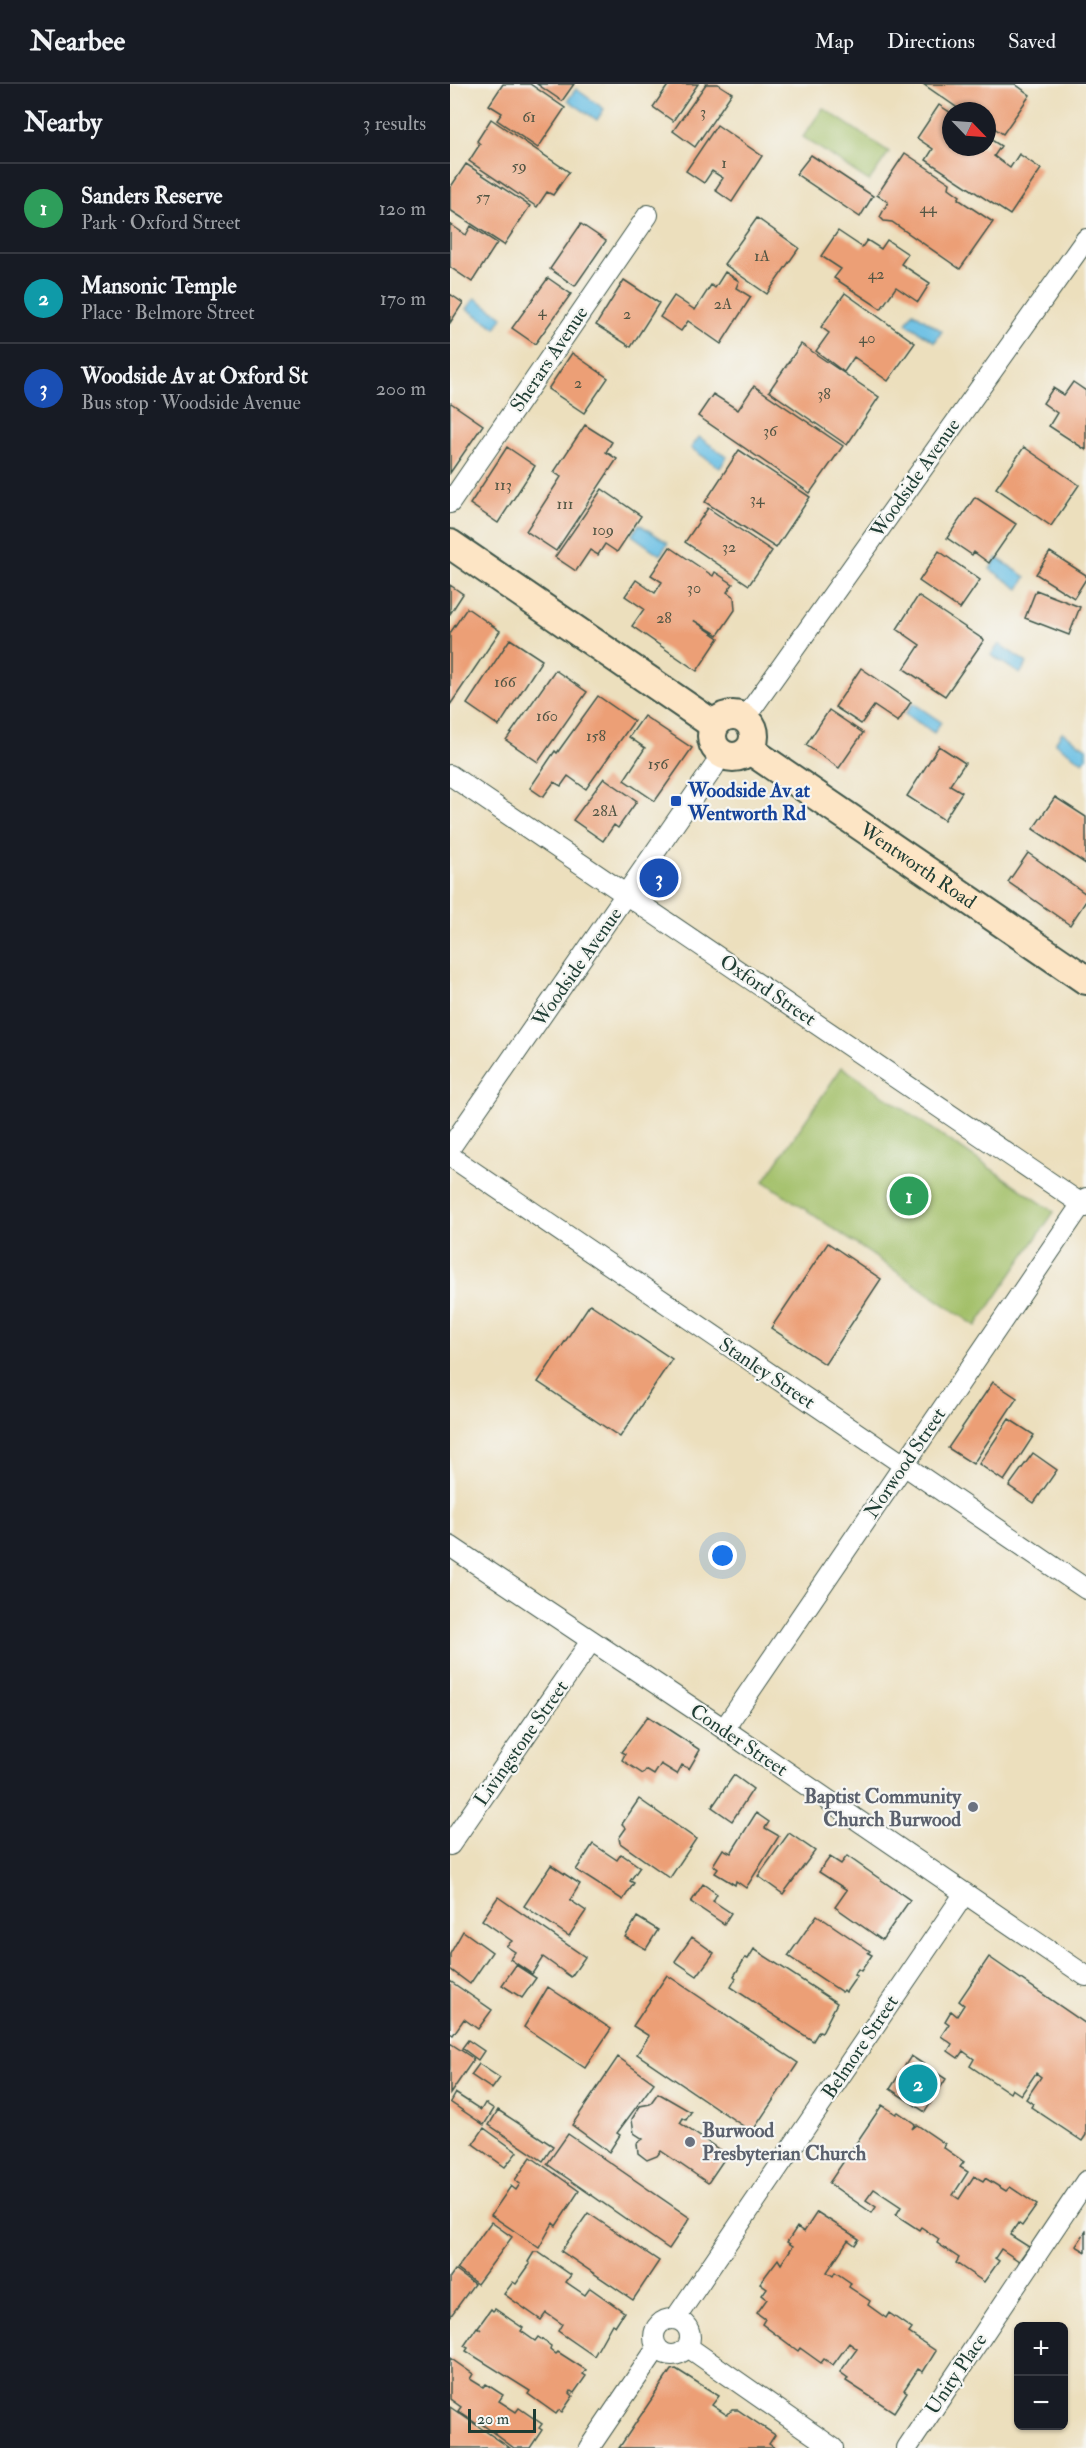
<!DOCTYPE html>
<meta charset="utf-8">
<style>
body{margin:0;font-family:"IM FELL Double Pica",serif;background:#242831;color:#f1f3f6}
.controls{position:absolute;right:18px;bottom:18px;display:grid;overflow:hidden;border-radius:9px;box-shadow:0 2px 4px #0004}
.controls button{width:54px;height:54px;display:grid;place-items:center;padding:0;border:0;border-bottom:2px solid #363941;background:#171b24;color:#f1f3f6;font:30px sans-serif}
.compass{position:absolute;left:492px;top:18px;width:54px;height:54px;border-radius:50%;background:#171b24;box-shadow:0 2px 4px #0004;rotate:115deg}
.scale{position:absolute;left:18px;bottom:15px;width:68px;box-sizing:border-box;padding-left:6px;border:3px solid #1f3d34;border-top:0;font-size:16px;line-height:21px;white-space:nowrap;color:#1f3d34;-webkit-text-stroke:4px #f6f6f2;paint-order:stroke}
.you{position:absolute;left:273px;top:1472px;width:21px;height:21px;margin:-15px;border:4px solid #fff;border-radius:50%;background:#1a73e8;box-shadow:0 0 0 9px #1a73e833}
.badge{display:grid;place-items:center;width:39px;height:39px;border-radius:50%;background:#8c9099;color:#fff;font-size:20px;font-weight:700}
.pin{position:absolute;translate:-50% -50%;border:3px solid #fff;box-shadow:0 2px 6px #0006}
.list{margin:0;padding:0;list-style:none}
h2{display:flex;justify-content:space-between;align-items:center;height:78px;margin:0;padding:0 24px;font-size:26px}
h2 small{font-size:20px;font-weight:400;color:#9ea1a6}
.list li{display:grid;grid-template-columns:39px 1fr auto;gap:18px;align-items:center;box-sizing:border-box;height:90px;padding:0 24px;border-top:2px solid #363941}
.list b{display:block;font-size:22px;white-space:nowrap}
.list p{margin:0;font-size:20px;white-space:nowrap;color:#9ea1a6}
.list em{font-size:20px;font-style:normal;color:#9ea1a6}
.map{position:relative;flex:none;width:636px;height:2364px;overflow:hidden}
header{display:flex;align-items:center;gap:36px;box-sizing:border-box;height:84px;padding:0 30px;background:#171b24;border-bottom:2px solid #363941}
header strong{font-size:28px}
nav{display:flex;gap:33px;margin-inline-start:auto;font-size:21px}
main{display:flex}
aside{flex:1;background:#171b24}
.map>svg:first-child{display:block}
</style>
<header>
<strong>Nearbee</strong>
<nav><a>Map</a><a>Directions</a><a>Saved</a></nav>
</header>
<main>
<aside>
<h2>Nearby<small>3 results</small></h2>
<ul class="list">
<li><span class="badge" style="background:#2e9e5b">1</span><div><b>Sanders Reserve</b><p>Park · Oxford Street</p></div><em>120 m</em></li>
<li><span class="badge" style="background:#0f9aa8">2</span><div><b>Mansonic Temple</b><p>Place · Belmore Street</p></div><em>170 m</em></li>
<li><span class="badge" style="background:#1a4fb4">3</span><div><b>Woodside Av at Oxford St</b><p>Bus stop · Woodside Avenue</p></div><em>200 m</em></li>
</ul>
</aside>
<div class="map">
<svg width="636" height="2364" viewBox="0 0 636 2364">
<rect width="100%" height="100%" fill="#f6f6f2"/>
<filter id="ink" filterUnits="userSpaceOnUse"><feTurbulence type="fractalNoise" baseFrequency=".0167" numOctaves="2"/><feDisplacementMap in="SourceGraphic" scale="12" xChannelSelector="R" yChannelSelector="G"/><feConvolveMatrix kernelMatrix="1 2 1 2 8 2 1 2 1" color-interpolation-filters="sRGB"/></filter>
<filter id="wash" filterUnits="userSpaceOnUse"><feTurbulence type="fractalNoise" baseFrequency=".008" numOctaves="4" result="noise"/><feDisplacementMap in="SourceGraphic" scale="24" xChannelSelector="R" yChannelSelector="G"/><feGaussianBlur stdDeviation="1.35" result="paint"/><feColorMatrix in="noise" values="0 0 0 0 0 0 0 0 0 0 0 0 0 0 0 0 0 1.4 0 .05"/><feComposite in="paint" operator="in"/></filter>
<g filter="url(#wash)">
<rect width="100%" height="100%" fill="#ecdfbd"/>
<!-- green -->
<path fill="#a2bf67" stroke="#607e4e" stroke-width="1.5" d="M373,24l66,44 -20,29 -66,-44z
M392,983l212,145 -78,114 -212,-145z"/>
<!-- water -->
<path fill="#65bde3" stroke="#427d8c" stroke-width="1.5" d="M126,5l28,20 -7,11 -29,-20z
M25,214l28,19 -7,11 -29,-19z
M463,228l29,19 -7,11 -29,-19z
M249,353l28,20 -7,11 -29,-20z
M189,440l29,19 -8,12 -28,-20z
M547,474l29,19 -7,12 -29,-20z
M549,560l28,19 -7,11 -29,-19z
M463,619l28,19 -7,11 -29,-19z
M612,648l24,16v10l-3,4 -28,-19z"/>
<g id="blocks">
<!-- building -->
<path fill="#ec9f76" d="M53,0h27l35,24 -27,40 -41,-28 5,-7 -13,-8z
M87,0h37l-12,17z
M219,0h29l-25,37 -20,-14z
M256,0h12l14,9 -37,54 -22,-16z
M473,0h92l15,11 -27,39 -16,-11v-12h-25z
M489,21l12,8v34h36v-10l14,9 -7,10 16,12 9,-14 22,15 -31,46 -84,-55 7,-11 -16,-11z
M41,35l78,53 -16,23 -6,-3 -10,15 -68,-46 11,-17 -3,-3z
M267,41l45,31 -30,46 -17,-12 8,-12 -11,-7 -8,12 -18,-12z
M455,69l45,30 -1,5 11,8 -2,3 35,23 -33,47 -68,-47 -8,-1 -4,-4 8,-15 -11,-7z
M361,71l62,41 -13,21 -64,-43z
M16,80l64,42 -26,39 -54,-35v-22z
M307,134l42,30 -32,46 -43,-30z
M0,140l16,11 5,-9 26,17 -25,39 -22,-15z
M131,140l25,17 -31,45 -25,-17z
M388,147l24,16 5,-7 14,9 6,-9 21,14 -7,10 29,19 -12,19 -22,-15 -15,22 -47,-31 7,-9 -20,-13z
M275,188l14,9 -3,7 15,9 -30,47 -33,-23 -7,10 -21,-14 14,-21 21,14 16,-25 4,3z
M98,194l23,16 -36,50 -23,-16z
M174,196l35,23 -28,44 -35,-22z
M395,209l70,50 -27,38 -34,-24 -10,15 -28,-21 13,-18 -8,-6z
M0,210l13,9 -13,20z
M351,260l78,53 -32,48 -78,-54z
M122,269l36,25 -24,35 -36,-24z
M623,298l13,9v59l-37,-24 8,-13 -14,-10 10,-15 11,7z
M304,302l89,60 -33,47 -112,-77 15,-22 25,16z
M1,319l32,22 -33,48v-69z
M135,341l27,17 -6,10 11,7 -61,92 -30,-20 35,-54 -7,-5z
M57,363l28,19 -37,57 -28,-19z
M574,363l55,38 -28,41 -55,-38z
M289,366l71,47 -34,51 -71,-46z
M152,405l39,27 -24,36 -12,-8 -7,11 -8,-5 -14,21 -21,-14z
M525,413l41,27 -27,39 -15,-11 -2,3 -25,-17z
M258,424l64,43 -23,34 -64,-43z
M220,463l43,29 2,-4 18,12 -6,8 7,5 1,13 -17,25 -25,-15 26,18 -22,33 -65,-45 12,-17 -19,-13 11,-16 19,13 7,-11 -11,-7z
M489,467l41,29 -20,29 -41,-28z
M600,468l36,23v4l-12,19 -38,-24z
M0,501l13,9 -13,20z
M586,506l44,17 -11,28 -44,-17z
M468,512l66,44 -39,56 -41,-27 16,-24 -23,-16z
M17,524l33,23 -50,74v-72z
M60,555l32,21 -43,66 -32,-22z
M411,584l50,34 -13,20 -24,-16 -13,18 -26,-17z
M105,586l32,22 -49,70 -32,-22z
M148,612l36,25 -48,68 -18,-13 -7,10 -7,-4 -11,15 -13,-9 25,-37 2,2z
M379,626l34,23 -24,35 -33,-23z
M194,632l48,32 -37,53 -31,-21 21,-32 -16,-11z
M489,662l26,17 -15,22 12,7 -18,28 -37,-24z
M154,694l33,23 -19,27 -4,-3 -11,16 -30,-21z
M605,713l31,20v47l-53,-35z
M578,769l58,41v7l-16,24 -62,-43z
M378,1159l53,36 -56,85 -54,-36z
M140,1220l82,55 -52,78 -82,-55z
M543,1298l24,16 -44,66 -25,-16z
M559,1335l25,16 -30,46 -25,-17z
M583,1369l24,17 -23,33 -25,-17z
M198,1632l52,34 -11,19 -7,-4 -5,9 -16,-10 -7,11 -8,-5 -3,4 -21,-14 3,-6 -4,-2z
M284,1691l19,14 -21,32 -20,-14z
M189,1715l57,40 -26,39 -50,-35 -1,-5 7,-10 -4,-4z
M306,1729l13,9 -4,6 14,8 -33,52 -10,-7 -1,4 -20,-12 3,-4 -5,-4 10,-16 8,4z
M339,1749l26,18 -32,43 -25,-18z
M143,1760l24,16 4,-6 19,13 -10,14 4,2 -11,17 -47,-30z
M397,1772l63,44 -28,40 -47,-33 12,-17 -28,-18 11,-15 11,7z
M101,1781l29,19 -10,16 16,11 -17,25 -45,-30z
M253,1800l14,10 -4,7 18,12 -7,11 -33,-22z
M48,1813l87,60 -14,20 -28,-20 -11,17 -22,-15 5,-7 -9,-6 6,-5 -30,-21z
M367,1831l53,36 -2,2 4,2 -11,16 -3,-2 -4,6 3,1 -11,16 -2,-2 -2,2 -54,-36z
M187,1833l21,13 -12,19 -21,-12z
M13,1847l29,21 -22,32 -20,-15v-15z
M242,1853l22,16 -17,23 -22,-15z
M304,1865l83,54 -15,29 -3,-1 -6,10 -82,-54 5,-9 -2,-2 11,-18 3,1z
M539,1873l97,67v111l-4,6 -51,-34 2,-3 -7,-5 15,-22 -5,-4 -15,22 -9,-6 -2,4 -40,-27 4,-7 -11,-8 -5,7 -10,-7 4,-7 -11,-8 8,-12 -4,-3 6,-10 6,5 7,-11 -5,-4z
M66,1881l20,13 -14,20 -20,-13z
M217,1891l131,88 -46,69 -115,-78 12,-18 -16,-10z
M0,1897l42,29 -14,19 -14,-10 -11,16 -3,-2z
M98,1903l63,42 -26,39 -61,-41z
M18,1956l16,11 -6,9 -16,-12z
M0,1959l24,16 -24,35z
M461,1972l35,23 -21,33 -35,-23z
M168,1973l36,26 -37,50 3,2 -11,17 -37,-27z
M29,1980l21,14 -8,11 -21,-14z
M5,2009l26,17 4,-7 9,6 -10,16 -34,-23z
M208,2009l33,19 -5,8 -3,-2 -3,5 47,32 -19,28 -47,-32 -4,5 -10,4 -9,-7 -1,-10 6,-4 -9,-6 -2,-14 8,-13 10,-2z
M432,2021l14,9 2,-2 17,12 -3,5 5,-4 28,19 -2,3 21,15 -4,5 8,5 -15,23 6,4 15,-23 9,5 2,-3 21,13 4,-4 27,18 -15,21 -4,-3 -8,12 19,12 -10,14 -18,-12 -6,9 4,3 -15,21 -28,-19 3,-5 -22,-15 2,-4 -18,-12 -2,3 -23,-15 5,-8 -27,-18 -8,11 10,7 -4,6 -43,-30z
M48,2026l55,36 -10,15 -54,-36z
M34,2044l33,24 -12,15 -32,-23z
M118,2050l122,84 -21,31 -122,-85z
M81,2073l48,34 -23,35 -3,-3 -14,25 -48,-33 20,-29 5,4 4,-6 -5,-4z
M367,2128l42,27 -4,6 -7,-5 -21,32 6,4 2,-4 16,11 -2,4 21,14 -2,4 18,13 3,-5 23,16 -3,4 27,18 -13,21 -5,-3 -14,21 3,2 -13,20 -48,-31 2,-3 -8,-6 17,-23 -8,-6 -16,22 -9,-6 -3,4 -21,-15 -2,3 -36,-27 3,-5 -8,-6 10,-14 -5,-4 5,-7 -7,-5 18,-24 3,5 12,-18 -6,-4 10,-15 7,5z
M138,2129l71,48 -26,39 -72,-49z
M41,2138l21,15 -35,47 -20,-15z
M636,2147v21l-10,-6z
M84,2168h4l33,23 -5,7 19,13 5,-7 34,24 -9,14 -3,-2 -18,32 -36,-25 4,-7 -16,-11 -5,7 -37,-26 9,-12 3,2 14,-20 -2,-2z
M5,2186l19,14 -24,33v-40z
M41,2225l2,2 2,-2 28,19 -2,3 14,10 3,-4 13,9 -1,3 6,5 2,-2 28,18 -3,4 3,2 -12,17 -3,-2 -1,2 3,3 -11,16 -3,-2 -3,4 -28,-20 2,-3 -64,-40 2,-3 -4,-2 13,-19 4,3 -3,-3z
M0,2274l23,16 -3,5 13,8 3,-3 17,11 -4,6 17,11 3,-4 23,16 -3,4 3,2 -12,18h-16l-35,-26 -2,2 -19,-13 3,-4 -11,-8z
M226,2285l43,27 -7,9 15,10 5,-5h6l37,25 -6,9 6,4h-156l52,-78z
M0,2323l60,41h-60z"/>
</g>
</g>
<g filter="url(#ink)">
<use href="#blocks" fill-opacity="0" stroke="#3e5549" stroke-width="1.5"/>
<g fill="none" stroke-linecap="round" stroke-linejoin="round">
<!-- street casing -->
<g stroke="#3e5549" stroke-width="22">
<path id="street" d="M0,419l198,-288
M295,634l341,-479
M0,691l636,432
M0,1064l264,-381 6,-13
M0,1072l636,433
M0,1462l274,183 362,247
M274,1645l362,-531
M0,1761l141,-204
M204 2253a18 18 0 1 1 36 0a18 18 0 1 1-36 0Z
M225,2235l290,-426
M238,2263l145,101
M139,2364l68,-100
M457,2364l179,-267"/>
</g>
<!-- secondary casing -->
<g stroke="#3e5549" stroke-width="32">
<g id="secondary">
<path d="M0,460l264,181"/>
<circle cx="283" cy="652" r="21"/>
<path id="s1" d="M300,666l336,230"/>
</g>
</g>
<!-- street -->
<use href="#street" stroke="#fff" stroke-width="20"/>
<!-- secondary -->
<use href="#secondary" stroke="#fde5c5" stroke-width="28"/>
</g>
</g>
<!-- markers -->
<rect fill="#1a4fb4" stroke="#f6f6f2" stroke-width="2" x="220" y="711" width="12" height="12" rx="3"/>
<g fill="#6b7280" stroke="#f6f6f2" stroke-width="2">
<circle cx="523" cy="1723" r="6"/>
<circle cx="240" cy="2058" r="6"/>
</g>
<g text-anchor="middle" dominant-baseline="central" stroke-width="4.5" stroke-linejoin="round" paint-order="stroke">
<!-- number labels -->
<g font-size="16" fill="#525644">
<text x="253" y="28">3</text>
<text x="79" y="33">61</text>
<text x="274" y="79">1</text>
<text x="69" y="82">59</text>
<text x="33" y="113">57</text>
<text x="478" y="124">44</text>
<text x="312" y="172">1A</text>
<text x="426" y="190">42</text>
<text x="273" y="220">2A</text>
<text x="92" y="227">4</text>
<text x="177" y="230">2</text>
<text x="417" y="254">40</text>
<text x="128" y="299">2</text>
<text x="374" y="310">38</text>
<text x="320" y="347">36</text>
<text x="53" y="401">113</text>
<text x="307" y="415">34</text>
<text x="115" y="420">111</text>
<text x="153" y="446">109</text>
<text x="279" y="463">32</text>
<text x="244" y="504">30</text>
<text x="214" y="534">28</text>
<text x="55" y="598">166</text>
<text x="97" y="632">160</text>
<text x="146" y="652">158</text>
<text x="208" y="680">156</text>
<text x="155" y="727">28A</text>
</g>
<!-- street labels -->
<g font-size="20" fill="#1f3d34" stroke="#f6f6f2">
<text transform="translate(99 275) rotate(-56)">Sherars Avenue</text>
<text transform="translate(465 394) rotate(-55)">Woodside Avenue</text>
<text stroke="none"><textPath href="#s1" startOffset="204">Wentworth Road</textPath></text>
<text transform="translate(127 883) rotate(-55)">Woodside Avenue</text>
<text transform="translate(318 906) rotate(34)">Oxford Street</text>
<text transform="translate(317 1289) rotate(34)">Stanley Street</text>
<text transform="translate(455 1379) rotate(-56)">Norwood Street</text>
<text transform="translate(289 1656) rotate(34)">Conder Street</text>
<text transform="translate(71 1659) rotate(-55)">Livingstone Street</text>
<text transform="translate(410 1963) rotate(-56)">Belmore Street</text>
<text transform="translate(506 2290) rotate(-56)">Unity Place</text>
</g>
<!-- transit labels -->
<g font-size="20" font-weight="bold" fill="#164399" stroke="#f6f6f2" text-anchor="start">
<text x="238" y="706">Woodside Av at<tspan x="238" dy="23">Wentworth Rd</tspan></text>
</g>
<!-- worship labels -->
<g font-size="20" font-weight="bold" fill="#5b616d" stroke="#f6f6f2" text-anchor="end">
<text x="511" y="1712">Baptist Community<tspan x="511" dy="23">Church Burwood</tspan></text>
<text x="252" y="2046" text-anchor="start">Burwood<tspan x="252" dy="23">Presbyterian Church</tspan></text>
</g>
</g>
</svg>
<div class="controls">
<button>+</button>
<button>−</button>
</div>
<svg class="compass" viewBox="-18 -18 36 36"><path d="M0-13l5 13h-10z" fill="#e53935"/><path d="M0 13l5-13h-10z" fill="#9ea1a6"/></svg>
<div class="scale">20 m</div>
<div class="you"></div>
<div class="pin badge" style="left:459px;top:1112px;background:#2e9e5b">1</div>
<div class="pin badge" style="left:468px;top:2000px;background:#0f9aa8">2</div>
<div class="pin badge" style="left:209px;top:794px;background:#1a4fb4">3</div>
</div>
</main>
